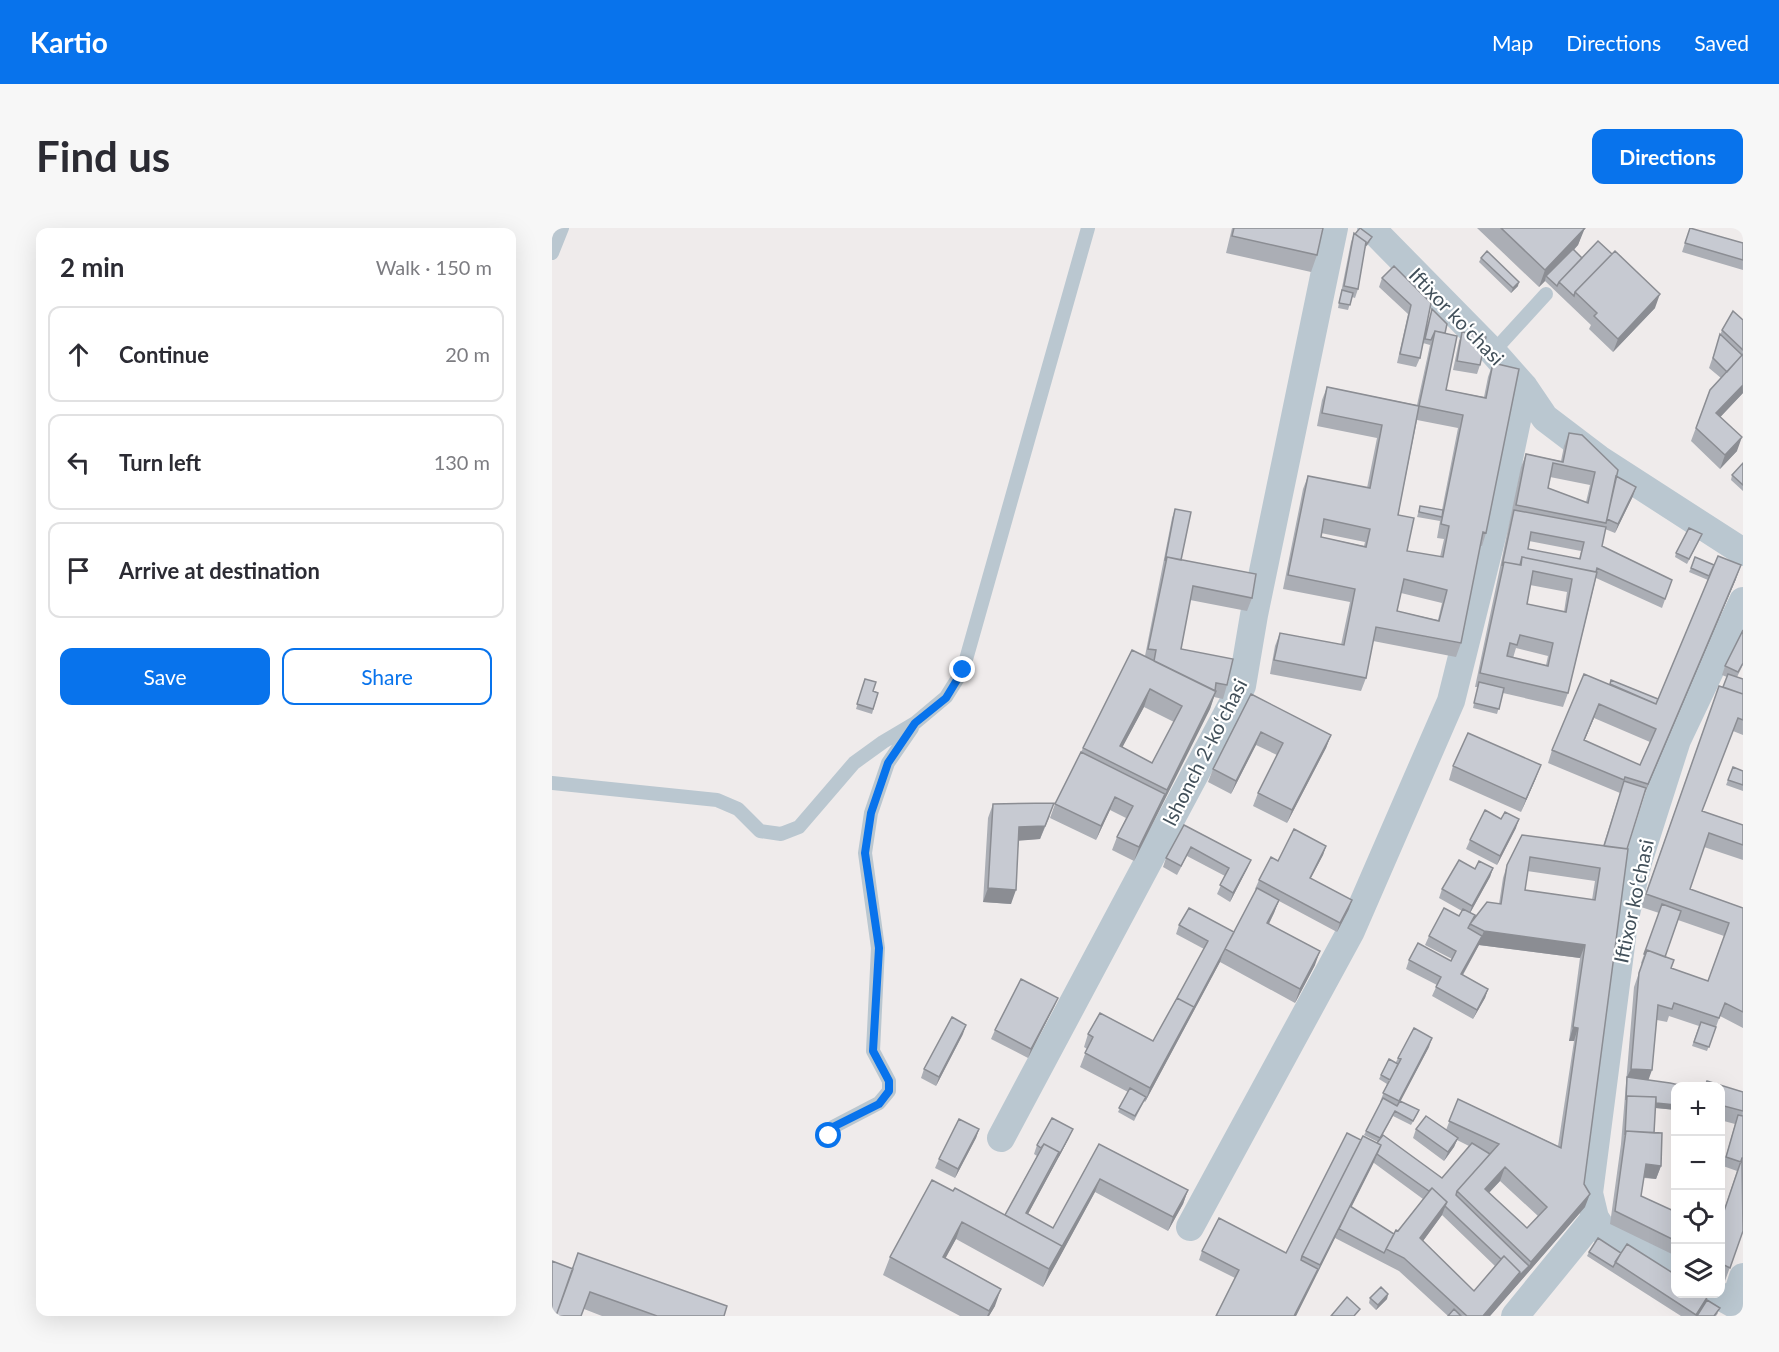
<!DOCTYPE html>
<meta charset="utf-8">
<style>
body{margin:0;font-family:Lato,sans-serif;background:#f7f7f7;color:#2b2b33}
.controls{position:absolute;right:18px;bottom:18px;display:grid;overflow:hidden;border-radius:12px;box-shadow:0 6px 24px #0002}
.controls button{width:54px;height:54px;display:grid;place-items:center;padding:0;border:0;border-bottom:2px solid #e1e1e2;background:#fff;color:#2b2b33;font:30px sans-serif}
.stop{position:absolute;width:18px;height:18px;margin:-14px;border:4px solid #0873ec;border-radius:50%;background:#fff}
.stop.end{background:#0873ec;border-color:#fff;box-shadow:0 2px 6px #0008}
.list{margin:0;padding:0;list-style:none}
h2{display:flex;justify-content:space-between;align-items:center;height:78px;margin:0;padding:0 24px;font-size:26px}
h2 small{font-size:20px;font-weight:400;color:#7c7c81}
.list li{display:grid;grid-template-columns:39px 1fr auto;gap:18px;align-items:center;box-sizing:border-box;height:96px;margin:0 12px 12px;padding:0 12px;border:2px solid #e1e1e2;border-radius:12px}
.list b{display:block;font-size:22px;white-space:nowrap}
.list em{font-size:20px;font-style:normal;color:#7c7c81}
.actions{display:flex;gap:12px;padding:18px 24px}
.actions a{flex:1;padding:14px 0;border:2px solid #0873ec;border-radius:12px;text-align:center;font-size:21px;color:#0873ec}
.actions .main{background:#0873ec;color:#fff}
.icon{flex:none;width:33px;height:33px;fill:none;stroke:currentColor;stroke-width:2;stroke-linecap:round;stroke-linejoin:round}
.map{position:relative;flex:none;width:1191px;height:1088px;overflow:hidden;border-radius:12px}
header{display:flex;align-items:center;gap:36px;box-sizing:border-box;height:84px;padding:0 30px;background:#0873ec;color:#fff}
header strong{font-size:28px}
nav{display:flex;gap:33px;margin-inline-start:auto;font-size:21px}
.intro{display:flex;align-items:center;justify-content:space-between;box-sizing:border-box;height:144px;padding:0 36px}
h1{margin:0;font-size:42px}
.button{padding:15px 27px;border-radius:12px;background:#0873ec;color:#fff;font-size:21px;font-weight:700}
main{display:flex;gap:36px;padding:0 36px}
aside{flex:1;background:#fff;border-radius:12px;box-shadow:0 6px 24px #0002}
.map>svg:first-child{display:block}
</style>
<header>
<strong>Kartio</strong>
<nav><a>Map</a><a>Directions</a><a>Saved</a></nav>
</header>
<div class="intro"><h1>Find us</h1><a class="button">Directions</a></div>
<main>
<aside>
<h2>2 min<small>Walk · 150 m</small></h2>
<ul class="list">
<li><svg class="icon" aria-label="ahead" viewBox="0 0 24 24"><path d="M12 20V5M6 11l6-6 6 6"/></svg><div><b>Continue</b></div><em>20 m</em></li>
<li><svg class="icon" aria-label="left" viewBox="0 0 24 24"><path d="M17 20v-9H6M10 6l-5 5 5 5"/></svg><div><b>Turn left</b></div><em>130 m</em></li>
<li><svg class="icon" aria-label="arrive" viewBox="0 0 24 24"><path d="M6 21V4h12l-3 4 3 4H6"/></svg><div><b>Arrive at destination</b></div></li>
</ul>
<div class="actions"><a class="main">Save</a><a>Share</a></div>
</aside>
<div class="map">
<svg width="1191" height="1088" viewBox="0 0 1191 1088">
<rect width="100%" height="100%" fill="#efebeb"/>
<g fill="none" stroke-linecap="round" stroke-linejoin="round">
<!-- service -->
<path stroke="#bac7d0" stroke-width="14" d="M0,25l10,-25
M941,124l53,-58
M0,555l165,17 21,9 22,22 21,3 18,-7 55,-64 29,-21 32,-19 31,-26 17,-27 125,-442
M277,908l4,-9 46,-24 10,-12v-10l-16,-30 5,-103 -13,-95 6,-40 17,-50 24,-35"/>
<!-- minor -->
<path stroke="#bac7d0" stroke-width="28" d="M819,0l122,124 31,35 21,31 54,41 144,93
M449,910l241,-452 12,-71 80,-387
M638,999l161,-296 100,-230 46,-185 27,-129
M1124,1043l-71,-38 -10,-15 -6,-25 35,-271 14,-60 39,-122 66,-139
M1164,1066l27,15
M1182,1076l9,-27
M963,1088l80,-98"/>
</g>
<!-- wall -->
<path fill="#abaeb5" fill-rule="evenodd" d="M680,0h91l-6,27 -6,17 -85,-19z
M925,0h107l-6,17 -4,5 8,8 73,50 -42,44 -24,-23 2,-4 -46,-44 -6,6z
M1138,0l53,15v27l-61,-18z
M802,5l16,9 -5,6 -7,41 -3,9 -3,-1 -4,13 -10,-2 13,-66z
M929,30l37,28 -7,7 -32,-31z
M830,50l49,25 -11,55 -4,9 -19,-4 11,-49 -29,-27z
M880,81l13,24 1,57 38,7 4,-20 5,-14 -7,170 -4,13h-2l-19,97 -5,14 -83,-16 -7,37 -5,13 -91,-17 5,-28 5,-13 61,12 9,-43 -67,-13 20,-100 5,-13 59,12 10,-50 -60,-12 5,-26 5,-13 90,18 13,-60 -7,-2zM865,192l41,8 -16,82 -22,-4 -3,11 23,4 -3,17 7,1 -4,18 -33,-6 -9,-36zM769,305l44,9 -1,4 -43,-9zM849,365l41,10 -4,17 -41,-9z
M1191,92v73l-23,24 17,34 -17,18 -29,-28 19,-51 11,-12 -12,-10 13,-38z
M910,104l18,33 -3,9 -24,-4 6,-29z
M1017,205l47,43 17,20 -18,37 -10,-4 -3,17 70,34 -10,28 -66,-30 -28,115 -5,14 -60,-14 -6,21 -24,-6 5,-21h-3l46,-220 5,-13 35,7 3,-15zM998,249l40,8 -4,17 -38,-14zM977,313l52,10 -2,8 -51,-10zM978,357l37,7 -3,20 -37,-8zM964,420l32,8 -2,9 -33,-7z
M1191,236v27l-12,-11 1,-5z
M623,281l6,51 71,38 -5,13 -57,-11 -9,49 46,36 -4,14 -9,-2 -4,12 -76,152 -22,-11 5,-13 9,-19 -16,-8 -14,30 -46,-22 5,-14 77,-154 13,6 27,-138zM592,479l30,15 -22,41 -30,-16z
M1148,311l-13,25 -12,-7 1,-4z
M1139,340l45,11 -91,214 -18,56 -43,335 1,23 -95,109h-42l-49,-45 -64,-33 -39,78 -61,-38 -36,-18 3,-9 84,2 75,-113 16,3 1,-1 -14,-7 17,-33h-1l7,-18 -8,-5 2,-4 15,-13 2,-4 31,-11 -29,54 19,9 -2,5 -6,10 -18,-9 -12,22 61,40 27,-32 -12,-6 -3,7 -10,14 -31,-23 3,-9 30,1 12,-31 100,47 16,-105h-5l11,-83 -101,-13 -16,30 25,14 -3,9 -12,21 -41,-23 5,-11 -31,-16 3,-9 42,1 1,-2 -27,-14 4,-9 30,-20 3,-5 -23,-13 3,-9 33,-20 18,-1 -3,9 -20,36 4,6 25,-15 4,-26 4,-13 15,-30 81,11 17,-53 -72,-30 4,-13 58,-66 48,15 50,-119 -19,-8zM1042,490l56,24 -10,23 -56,-24zM975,643l68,10 -3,19 -67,-10zM822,934v1l49,36 -25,32 -4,3 -43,-27zM948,953l38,35 -11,12 -38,-35zM890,987l53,51 -21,25 -51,-50z
M1191,402v35l-6,12 6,2v56l-10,-4 -31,80 41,14v35l-39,-13 -14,42 53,19v120l-23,-12 -13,35 -15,-5 7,-20 -30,-10 -2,6 -10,-2 -9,60 28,30 -21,-2 -1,25 7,33 -5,13 -12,-1 -3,18 35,16v44l-66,-32 11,-80 13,-157 8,-23 -1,-1 18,-50 -18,-6 78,-221 4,1 4,-10 -5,-2 3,-9zM1126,692l46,16 -16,45 -37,-13 -6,-11z
M313,451l8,12 5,2 -6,21 -16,-5z
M699,466l80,41 -5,13 -39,75 -34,-17 5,-13 19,-38 -21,-10 -25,49 -23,-12 5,-13z
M901,538l83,12 -15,34 -72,-32z
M1181,539l10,4v20l-17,-6z
M441,576l57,12 -10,23 -21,1 -8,64 -28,-2 5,-84z
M632,597l67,35 -4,9 -17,33 -13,-8 8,-18 -38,-20 -10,19 -14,-8 3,-9z
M964,600l-19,37 -31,-16 4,-9z
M774,618l-3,9 -12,23 38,31 -12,23 -58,-31 -5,12 -5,11 46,41 -20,38 -75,-41 -75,140 -1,-1 -10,20 -16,-9 10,-20 -48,-25 7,-18 -3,-2 4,-13 65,7 51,-92 -28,-15 3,-9 55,7 22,-42 -1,-1 4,-9 19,-19z
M506,770l-4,9 -26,51 -37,-19 4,-9z
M411,806l-27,52 -15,-8 3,-9z
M1168,858l23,6v139l-18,50 -5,-2v-57l17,-51 -14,-5 12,-42 -15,-4z
M427,901l-3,9 -21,40 -20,-10 4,-9z
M517,910l-41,76 25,14 46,-84 89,46 -5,14 -15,27 -73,-39 -52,95 -87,-48 -11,19 50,48 -6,10h-29l-77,-41 7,-18 63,-66 52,24 32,-59 -3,-2 3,-9z
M1037,1024l32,1 86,48 11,12 -2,3h-35l-94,-60z
M21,1041l151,47h-122l-18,-7z
M836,1066l-1,5 -11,11 -7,-7 1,-5z"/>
<!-- shaded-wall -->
<path fill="#8b8d93" d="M1033,0l-7,17 -30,32 -2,-1 -1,5 -6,6 6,-17z
M967,54l-1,4 -7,7 2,-5z
M1108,66l-5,14 -42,44 5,-13z
M1191,157v8l-32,34 5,-14z
M1190,209l-5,14 -17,18 5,-14z
M1084,259l-3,9 -18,37 3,-9z
M1189,337l-5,14 -93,218 5,-13z
M598,461l-6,18 -30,56 6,-17z
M664,463l-6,18 -76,152 5,-14z
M1047,476l-5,14 -15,35 5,-13z
M709,504l-5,13 -25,49 5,-13z
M779,507l-5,13 -39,75 5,-13z
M989,537l-5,13 -15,34 5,-13z
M563,569l-5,13 -14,30 5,-14z
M502,575l-14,36 -25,2 4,-14z
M967,591l-3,9 -19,37 3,-9z
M774,618l-3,9 -17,32 4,-9z
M699,632l-4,9 -17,33 3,-9z
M941,640l-3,9 -21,38 3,-9z
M436,660l28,2 -5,14 -28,-2z
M727,672l-5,13 -12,24 5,-14z
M800,672l-3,9 -12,23 3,-9z
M932,703l101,14 -5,13 -101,-13 -21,38 3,-9 20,-36z
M768,723l-5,14 -20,38 5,-14z
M671,725l-3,9 -75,140 5,-14z
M936,761l-3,9 -12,21 4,-9z
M506,770l-4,9 -26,51 3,-9z
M414,797l-3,9 -27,52 3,-9z
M1021,799l5,1 -4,13h-5z
M880,810l-3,9 -33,63 3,-9z
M1079,841l21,1 -5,14 -20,-7z
M1075,872l49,5v5l-49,-5z
M427,901l-3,9 -21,40 3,-9z
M521,901l-4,9 -48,89 5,-14z
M906,910l-4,9 -10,14 4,-9z
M829,917l-7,17 -34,68 -1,-1 -4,9 -20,40 5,-13z
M1094,936l15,2 -5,13 -15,-2z
M953,939l-5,14 -20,21 5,-13z
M548,951l-5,13 -39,72 4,-14z
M636,962l-5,14 -15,27 5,-14z
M1038,966l-5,13 -59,68 -36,41h-7l37,-44 9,-6 2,-4z
M895,974l-5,13 -27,37 5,-14z
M410,994l-6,17 -19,35 6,-17z
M510,1018l-6,18 -13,23 6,-18z
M766,1041l-3,9 -19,38h-2z
M449,1061l-6,17 -6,10h-2z
M836,1066l-1,5 -11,11 2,-5z"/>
<!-- building -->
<path fill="#c7cad2" stroke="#8b8d93" stroke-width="1.5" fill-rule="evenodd" d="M682,0h89l-6,27 -85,-19z
M808,0l12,9 -6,8v-3l-11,-8z
M949,0h84l-40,42z
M1138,0l53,15v17l-58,-17z
M802,5l12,9 -8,47 -14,-3z
M1046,13l14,13 -37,38 -1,4 -15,-14z
M1021,21l9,9 -23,24 -2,4 -11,-10z
M935,23l32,31 -6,6 -32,-30z
M1063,23l45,43 -42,45 -24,-23 3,-3 -22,-21z
M842,38l37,37 -11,55 -20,-4 11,-49 -29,-27z
M790,62l11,3 -3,12 -11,-2z
M880,81l15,15 -2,9 -10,-2 -4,9 -6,-1z
M1181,83l10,9v30l-21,-20z
M883,103l22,5 -11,54 40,8 7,-35 26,6 -33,164 -3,-1 -22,111 -85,-16 -10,51 -92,-18 6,-27 64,12 11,-56 -67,-14 20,-99 62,12 12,-63 -60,-12 5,-26 92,19zM867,178l44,9 -22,109 8,2 -6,31 -36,-6 7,-33 -16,-3zM772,291l46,10 -4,18 -45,-10zM852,351l43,11 -8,31 -42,-10z
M910,104l24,5 -6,28 -23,-4z
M1168,106l22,21 -15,17 -14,-14z
M1191,126v31l-27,28 26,24 -17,18 -29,-27 14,-38z
M1017,205l13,2 36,35 -12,53 -90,-18 10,-51 37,8zM1001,235l42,9 -7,31 -40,-15z
M1191,235v22l-11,-10z
M1064,248l20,11 -18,37 -11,-5z
M868,278l23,4 -1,7 -23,-5z
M623,281l16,3 -10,48 -14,-3 -2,4z
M962,282l92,17 -4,19 70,34 -7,19 -68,-31 -1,4 -74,-15 -2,8 -16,-3 -2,4zM979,304l53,10 -4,17 -52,-10z
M1137,300l13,6 -13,25 -13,-6z
M1166,328l23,9 -93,219 -23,-7 -1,3 -72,-30 32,-76 72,30zM1047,476l57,25 -16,36 -56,-25z
M615,329l89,17 -4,24 -59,-12 -12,63 52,10 -6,26 -11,-2 -1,8 -61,-30 2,-11 -8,-1z
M970,329l75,15 -29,121 -88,-20 24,-111 17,3zM981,343l39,8 -6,33 -39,-8zM968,407l33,8 -5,23 -41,-10 3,-13 7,2z
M1143,329l19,8 -5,11 -18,-8z
M1191,402v33l-5,9 -13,-6z
M580,422l84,41 -49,99 -84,-42zM598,461l32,17 -30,57 -32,-17z
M1176,446l15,5v15l-20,-7z
M313,451l11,3 -3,9 5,2 -5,16 -16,-5z
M1059,452l47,19 -2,5 -46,-20z
M927,454l25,6 -5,21 -25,-6z
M1167,458l24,8v26l-5,-2 -36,93 41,14v20l-34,-12 -19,56 53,19v104l-18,-9 -6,15 -45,-15 -2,6 -14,-4 -6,65 -21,-1 8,-96 8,-23 27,10 -3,8 37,13 21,-58 -83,-29z
M699,466l80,41 -39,75 -34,-17 25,-50 -22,-11 -25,49 -23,-12z
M916,505l73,32 -15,34 -73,-33z
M529,524l84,42 -26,53 -22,-10 16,-31 -18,-9 -14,29 -46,-22z
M1181,539l10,4v14l-15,-5z
M1072,553l22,7 -19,61 -23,-3z
M502,575l-9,23 -26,1 -3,63 -28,-2 5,-84z
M933,582l16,9 4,-7 14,7 -19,37 -30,-16z
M632,597l67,35 -18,33 -13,-8 9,-17 -38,-21 -10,19 -15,-8z
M742,601l32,17 -16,32 42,22 -12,23 -81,-43 12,-23 7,4z
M970,607l106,14 -44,335 6,10 -59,68 -74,-71 42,-47 -50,-23 9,-22 103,49 17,-120 -5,-1 12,-82 -101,-14 -14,-7 17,-22 14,2 6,-39zM978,629l70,11 -5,32 -70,-10zM953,939l42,40 -20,21 -42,-39z
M907,632l16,9 4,-8 14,7 -21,38 -30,-17z
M705,660l22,12 -12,23 53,28 -20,38 -75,-40z
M1110,676l19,7 -16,46 -18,-7 -2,5 -1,-1z
M637,680l45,24 -42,79 2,-4 -17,-9 31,-57 -29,-16z
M892,680l15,8 4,-7 12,6 -7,13 14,8 -21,38 27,15 -11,21 -41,-23 5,-10 -32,-17 9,-17 33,18 5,-10 -27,-15z
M469,751l37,19 -27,51 -36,-19z
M625,770l17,9 -44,81 -65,-35 8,-16 -5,-3 12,-21 53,28z
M400,789l14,8 -27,52 -15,-8z
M1149,794l15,5 -7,20 -15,-5z
M862,800l18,10 -33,63 -16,-8 18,-34 -3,-1z
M837,831l9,5 -8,16 -9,-5z
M1075,849l43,6 14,3h-8v19l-20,-2v-6l-29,-1 -1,4z
M1155,853l36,11v19l-23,-6v-19h-15z
M578,860l16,9 -11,19 -16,-8z
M1075,868l29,1 -2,36 -28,-2 -1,4z
M831,870l14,8 3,-5 19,9 -6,11 -18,-10 -15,27 -14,-7z
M1186,887l5,1v42h-1l-1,4 -15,-5z
M874,888l32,22 -10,14 -32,-23z
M500,890l21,11 -15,28 1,-5 -15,-8 -3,4 -4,-3z
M407,891l20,10 -21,40 -19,-10z
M1074,903l36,2 -1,33 -15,-2 -5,32 35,16v29l-61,-30z
M795,905l14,7 -59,116 -1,4 17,9 -24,47h-78l23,-46 -37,-19 17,-33 67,35z
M831,907l59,43 30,-35 18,11 -33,37 -1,4 73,71 -10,10 1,-4 -16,-16 -3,3 -56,-53 2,-4 -15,-14 -3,3 -52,-37 4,-9 -4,-2z
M811,908l18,9 -61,120 -18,-9z
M492,916l15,8 -33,61 27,15 46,-84 89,46 -15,27 -73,-38 -40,71 2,-4 -57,-31z
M1190,930l1,73 -13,37 -10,-5v-40z
M380,952l21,11 2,-3 107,58 -13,23 -87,-47 -19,35 58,32 -12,22 -99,-54z
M880,960l15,14 -27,36 54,53 30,-35 16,16 -37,44h-16l-63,-58 -18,-9 10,-19 2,1z
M798,978l44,28 -10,19 -45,-24z
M1046,1010l23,15 -8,14 -24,-15z
M1075,1016l49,31v18h28l4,3 -12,19 -81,-53z
M26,1025l149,53 -3,10h-67l-67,-24 -9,24h-25z
M0,1033l21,8 -17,47h-4z
M829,1059l7,7 -10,11 -8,-7z
M795,1069l13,12 -6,7h-23z
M1155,1072l13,8 -6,8h-17z
M902,1081l7,7h-13z"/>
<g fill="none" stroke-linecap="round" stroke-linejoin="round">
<!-- route -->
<path stroke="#0873ec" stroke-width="8" d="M277,908l4,-9 46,-23 10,-13v-10l-16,-30 6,-103 -14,-95 6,-40 17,-50 27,-40 31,-25 17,-28"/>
</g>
<g text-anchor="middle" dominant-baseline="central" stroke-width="4.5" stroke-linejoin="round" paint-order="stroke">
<!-- street labels -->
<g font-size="20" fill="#42505a" stroke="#fff">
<text transform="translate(905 88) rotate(46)">Iftixor koʻchasi</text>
<text transform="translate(652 524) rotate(-63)">Ishonch 2-koʻchasi</text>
<text transform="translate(1081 673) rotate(-78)">Iftixor koʻchasi</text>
</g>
</g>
</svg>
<div class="controls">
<button>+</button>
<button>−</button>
<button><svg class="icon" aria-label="locate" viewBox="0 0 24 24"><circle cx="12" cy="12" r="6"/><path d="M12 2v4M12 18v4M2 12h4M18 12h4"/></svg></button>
<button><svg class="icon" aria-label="layers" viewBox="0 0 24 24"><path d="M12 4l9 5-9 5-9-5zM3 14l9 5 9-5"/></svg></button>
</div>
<div class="stop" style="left:277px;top:908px"></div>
<div class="stop end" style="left:411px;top:442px"></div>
</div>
</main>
